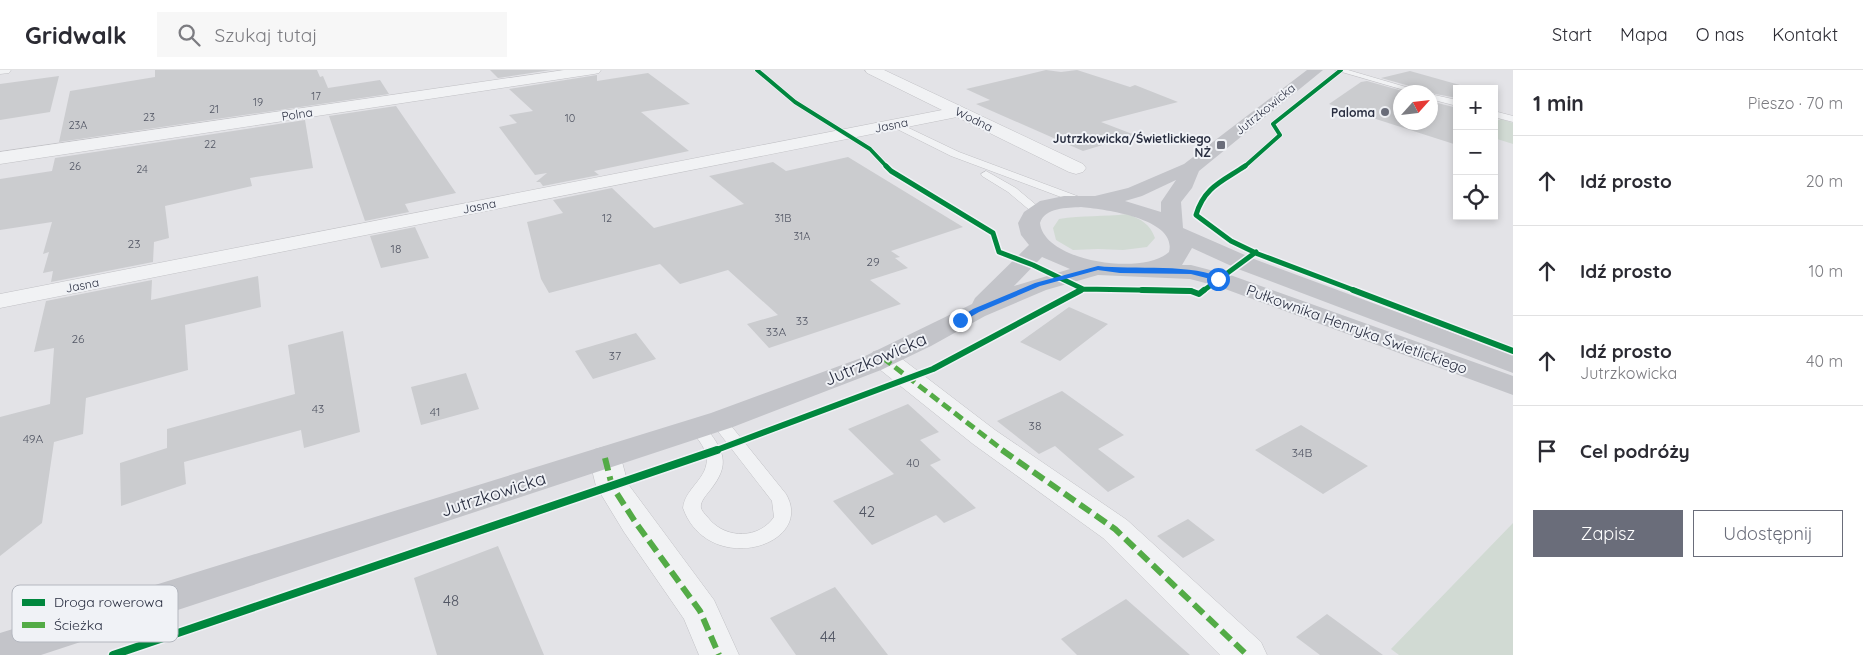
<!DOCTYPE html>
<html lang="pl">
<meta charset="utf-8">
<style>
body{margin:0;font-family:Quicksand,sans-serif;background:#f7f7f7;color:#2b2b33}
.controls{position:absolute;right:15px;top:15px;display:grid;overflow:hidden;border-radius:0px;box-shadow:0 2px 8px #0003}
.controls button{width:45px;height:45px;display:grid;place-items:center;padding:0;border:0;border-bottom:1px solid #e1e1e2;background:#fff;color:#2b2b33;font:25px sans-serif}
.compass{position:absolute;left:1393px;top:15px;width:45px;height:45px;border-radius:50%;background:#fff;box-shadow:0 2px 8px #0003;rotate:63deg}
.stop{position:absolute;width:15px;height:15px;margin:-11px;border:4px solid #1a73e8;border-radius:50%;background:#fff}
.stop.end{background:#1a73e8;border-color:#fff;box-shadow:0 1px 5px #0008}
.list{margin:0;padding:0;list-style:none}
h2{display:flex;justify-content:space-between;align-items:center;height:65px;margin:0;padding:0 20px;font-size:21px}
h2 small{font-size:16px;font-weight:400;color:#7c7c81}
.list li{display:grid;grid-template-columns:32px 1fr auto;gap:15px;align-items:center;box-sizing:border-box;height:90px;padding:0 20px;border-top:1px solid #e1e1e2}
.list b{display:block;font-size:19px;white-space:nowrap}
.list p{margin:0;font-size:16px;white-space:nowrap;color:#7c7c81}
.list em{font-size:16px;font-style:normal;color:#7c7c81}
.actions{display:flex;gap:10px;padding:15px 20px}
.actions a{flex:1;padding:11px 0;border:1px solid #6a6d7a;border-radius:0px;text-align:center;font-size:18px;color:#6a6d7a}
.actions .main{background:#6a6d7a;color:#fff}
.icon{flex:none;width:28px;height:28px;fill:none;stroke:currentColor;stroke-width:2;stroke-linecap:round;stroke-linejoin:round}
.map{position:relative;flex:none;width:1513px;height:585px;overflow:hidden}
header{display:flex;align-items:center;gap:30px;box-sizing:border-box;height:70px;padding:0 25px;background:#fff;border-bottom:1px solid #e1e1e2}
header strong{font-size:24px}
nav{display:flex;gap:28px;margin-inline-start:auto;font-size:18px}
.search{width:350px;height:45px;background:#f7f7f7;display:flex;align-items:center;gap:12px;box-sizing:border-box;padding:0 18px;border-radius:0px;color:#7c7c81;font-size:19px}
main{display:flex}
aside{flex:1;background:#fff}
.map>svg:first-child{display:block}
</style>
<header>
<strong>Gridwalk</strong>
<div class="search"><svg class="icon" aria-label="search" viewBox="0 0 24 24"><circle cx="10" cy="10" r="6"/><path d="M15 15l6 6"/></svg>Szukaj tutaj</div>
<nav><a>Start</a><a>Mapa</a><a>O nas</a><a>Kontakt</a></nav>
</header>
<main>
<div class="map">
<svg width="1513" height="585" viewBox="0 0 1513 585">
<rect width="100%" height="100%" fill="#e3e3e7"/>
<!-- green -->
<path fill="#d1dad3" d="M1501,49l12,4v21l-19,-6v-16z
M1127,144c14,5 23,10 28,24l-8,9 -24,3 -25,-1 -25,1 -17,-10 -3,-12 6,-9c23,-4 45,-2 68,-5z
M1513,453v132h-114l-8,-6z"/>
<!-- building -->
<path fill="#cbcccf" d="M155,0h162l3,7 3,-1 5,12 52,-8 9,14 -330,48 11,-51 85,-14z
M490,0h61l-53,8z
M1046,0l15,2 16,-2 53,17 5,-2 43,17 -77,20 34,13 -52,16 -107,-47 14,-4 -24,-11z
M1410,1l64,18h-17v9l-32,-6 -1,-2 -43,-12z
M648,3l42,31 -49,8 48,39 -95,20 5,4 -56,11 -3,-4h-4l11,-9 -12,2 -36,-48 18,-4 -8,-8 24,-4 -24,-22 88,-14v6z
M59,6l-9,36 -50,8v-36z
M1367,11l39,11h-6v30h30v-21l27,7v37l-128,-41 32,-22z
M396,36l60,87 -51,11 4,8 -44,9 -36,-105z
M305,50l8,48 -63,10 2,8 -87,20 4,32 -15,4 -1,20 -102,20 2,-11 -10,2 6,-21 -6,2 9,-32 -52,8v-51l52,-8 3,-13z
M848,87l115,70 -72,24 9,6 -5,1 13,10 -38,12 31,24 -132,44 -22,-24 31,-9 -50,-45 -48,14 -20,-20 -111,29 -8,-14 -14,-57 36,-9 -10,-13 59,-12 42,40 90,-24 -35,-28 64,-14 13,9z
M415,157l14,31 -48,10 -11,-32z
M258,206l3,31 -76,18 3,45 -102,28 -3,36 -29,8 -12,81 -42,33v-139l50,-13 4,-56 -20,4 12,-51 106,-21 -1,20z
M1069,237l39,17 -48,37 -40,-19z
M343,261l17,101 -56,16 -3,-18 -117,32 2,22 -65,22 -1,-43 47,-15v-19l128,-35 -7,-49z
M636,263l20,26 -63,20 -18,-28z
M466,303l13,36 -58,16 -10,-38z
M1062,321l62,44 -26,14 37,28 -27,15 -53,-46 -16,8 -42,-33z
M908,334l31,28 -19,8 21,20 -11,5 46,43 -32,15 -8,-8 -64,30 -39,-44 61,-27 -46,-45z
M1301,355l31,19 36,22 -45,28 -68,-44z
M1188,449l27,21 -32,18 -26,-22z
M498,476l46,109h-107l-23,-77z
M835,517l53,68h-92l-26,-37z
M1126,529l64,56h-113l-16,-16z
M1327,544l56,41h-63l-24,-18z"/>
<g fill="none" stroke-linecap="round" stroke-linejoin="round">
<!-- lane casing -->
<g stroke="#c1c1c5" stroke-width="1">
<path id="lane" d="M1335,0h13l75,22h-12z
M1430,24l27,6v6l-27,-7z
M1494,41l19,5v6l-19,-5z
M894,51l65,31 126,47 2,2 -2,2h-8l-126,-47 -60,-30v-4z
M986,101l30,17 25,21 2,2 -2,2h-8l-25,-21 -26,-16 -1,-2z
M718,346l6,1 62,77c30,52 -78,84 -103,14 2,-22 31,-32 22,-57 -3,-8 -10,-15 -15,-23l2,-4c10,-3 13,1 18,9 19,25 16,38 -3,61 -3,4 -7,9 -6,14 1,4 7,9 9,12 17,19 49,19 64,-3l-2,-16 -62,-80 2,-4z"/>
</g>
<!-- street casing -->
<g stroke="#c1c1c5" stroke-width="1">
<path id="street" d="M0,0h11l-2,3 -9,1z
M564,0h37l-2,3 -5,1 -594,90v-12z
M865,0h19l199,94 3,4 -3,4 -7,2 -7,-2 -112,-55 -957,191v-14l942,-184 -75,-37z
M883,280l10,2 102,78 132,90 134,122 6,13h-47l-117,-117 -130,-94 -100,-80 -4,-6 4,-6z
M605,377l11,3 5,8 7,26 86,116 25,55h-40l-15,-36 -60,-87 -28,-46 -7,-28 5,-8z"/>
</g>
<!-- lane -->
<use href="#lane" fill="#f1f2f4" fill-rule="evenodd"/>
<!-- street -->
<use href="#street" fill="#f1f2f4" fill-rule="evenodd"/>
<!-- secondary -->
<path fill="#c3c4c9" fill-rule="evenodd" d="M1307,0h16l-124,101 -7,17 -11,14 2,26 71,31 259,96v18l-275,-104 -46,-21 -10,17h9l42,11 280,100v19l-296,-109 -27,-7 -92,-4 -52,15 -61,26 -54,30 -50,24 -148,57 -692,228h-41v-22l711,-220 150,-55 111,-54 3,-6 54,-53 -8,-10 -3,-12 6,-11 16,-11 24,-5h31l33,-8 56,-24zM1176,110l-15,22v10l-36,-11 17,-5zM1081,137c21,2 97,11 88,45 -25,24 -125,10 -129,-29 5,-16 27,-15 41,-16zM1042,187l28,12 -56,17z"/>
<!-- quiet-far1 -->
<path stroke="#53ab46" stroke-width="5" stroke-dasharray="10 5" stroke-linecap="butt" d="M883,288l121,93"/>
<!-- quiet -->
<path stroke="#53ab46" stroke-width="6" stroke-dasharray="13 6" stroke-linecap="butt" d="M1002,380l113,79 132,126
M605,388l7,28 24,37 64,88 19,44"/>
<!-- cycleway-far3 casing -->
<g stroke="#f0f2f6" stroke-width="5.5">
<path id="cycleway-far3" d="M757,0l38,32 75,47 17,18
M1244,97l36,-32 -7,-11 68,-54"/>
</g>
<!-- cycleway-far2 casing -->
<g stroke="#f0f2f6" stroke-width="8">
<path id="cycleway-far2" d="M886,96l5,5 102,62 6,19 34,13 50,24
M1245,96c-22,15 -41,21 -49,49l35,26 27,13 98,37
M1079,221l4,-2 109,2
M1203,221l53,-39"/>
</g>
<!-- cycleway-far1 casing -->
<g stroke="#f0f2f6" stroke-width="9">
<path id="cycleway-far1" d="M1142,220l49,1 8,3 5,-4
M1353,220l160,61
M714,381l219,-82 148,-79"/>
</g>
<!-- cycleway casing -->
<g stroke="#f0f2f6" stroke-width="11">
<path id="cycleway" d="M113,585l604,-205"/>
</g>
<!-- cycleway-far3 -->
<use href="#cycleway-far3" stroke="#00873e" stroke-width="4"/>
<!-- cycleway-far2 -->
<use href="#cycleway-far2" stroke="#00873e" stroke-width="5"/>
<!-- cycleway-far1 -->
<use href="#cycleway-far1" stroke="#00873e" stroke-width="6"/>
<!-- cycleway -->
<use href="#cycleway" stroke="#00873e" stroke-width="8"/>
</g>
<!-- route -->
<path fill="#1a73e8" d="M1098,196c32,4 100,-3 124,13l-4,2 -27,-7 -71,-1 -22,-3 -58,16 -61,26 -17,10 -6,-2 17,-11 62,-26z"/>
<!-- markers -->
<g fill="#6a6d7a" stroke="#f0f2f6" stroke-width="2">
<circle cx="1385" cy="42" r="5"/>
<rect x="1216" y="70" width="10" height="10" rx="2.5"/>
</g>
<g text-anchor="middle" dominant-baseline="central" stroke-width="4" stroke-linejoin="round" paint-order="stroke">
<!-- far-number labels -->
<g font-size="11" fill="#525664">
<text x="316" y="26">17</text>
<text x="258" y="32">19</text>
<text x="214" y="39">21</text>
<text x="149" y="47">23</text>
<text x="570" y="48">10</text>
<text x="78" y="55">23A</text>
<text x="210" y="74">22</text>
<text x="75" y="96">26</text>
<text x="142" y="99">24</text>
<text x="607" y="148">12</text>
<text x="783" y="148">31B</text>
<text x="802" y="166">31A</text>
</g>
<!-- far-street labels -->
<g font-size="12" fill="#292e40" stroke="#f0f2f6">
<text transform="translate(1265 39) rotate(-39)">Jutrzkowicka</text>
<text transform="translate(297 44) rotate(-8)">Polna</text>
<text transform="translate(974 49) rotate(26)">Wodna</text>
<text transform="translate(891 55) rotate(-11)">Jasna</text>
<text transform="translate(479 136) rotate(-11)">Jasna</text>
<text transform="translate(82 215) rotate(-11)">Jasna</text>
</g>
<!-- far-poi labels -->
<g font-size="12" font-weight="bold" fill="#292e40" stroke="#f0f2f6" text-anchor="end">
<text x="1375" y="42">Paloma</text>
<text x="1211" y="68">Jutrzkowicka/Świetlickiego<tspan x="1211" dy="14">NŻ</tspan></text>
</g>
<!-- number labels -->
<g font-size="12" fill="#525664">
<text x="134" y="173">23</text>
<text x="396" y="178">18</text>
<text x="873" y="191">29</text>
<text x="802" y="250">33</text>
<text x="776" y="261">33A</text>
<text x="78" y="268">26</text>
<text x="615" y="285">37</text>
<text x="318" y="338">43</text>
<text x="435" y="341">41</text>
<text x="1035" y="355">38</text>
<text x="33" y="368">49A</text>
<text x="1302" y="382">34B</text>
<text x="913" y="392">40</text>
</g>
<!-- street labels -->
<g font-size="15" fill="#292e40" stroke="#f0f2f6">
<text transform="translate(1357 259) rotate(20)">Pułkownika Henryka Świetlickiego</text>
</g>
<!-- near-number labels -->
<g font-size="15" fill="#525664">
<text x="867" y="441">42</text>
<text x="451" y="530">48</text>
<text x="828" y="566">44</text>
</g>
<!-- near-street labels -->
<g font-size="18" fill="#292e40" stroke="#f0f2f6">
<text transform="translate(875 289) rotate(-23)">Jutrzkowicka</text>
<text transform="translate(493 424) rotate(-18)">Jutrzkowicka</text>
</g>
</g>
<!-- legend -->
<rect x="12" y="515" width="166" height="57" rx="8" fill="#f0f2f6" stroke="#b4b7bf" stroke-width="1"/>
<rect x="22" y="529" width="23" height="7" fill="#00873e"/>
<rect x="22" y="552" width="23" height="6" fill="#53ab46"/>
<g font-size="14" fill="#292e40">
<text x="54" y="537">Droga rowerowa</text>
<text x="54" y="560">Ścieżka</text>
</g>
</svg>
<div class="controls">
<button>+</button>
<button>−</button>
<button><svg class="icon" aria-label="locate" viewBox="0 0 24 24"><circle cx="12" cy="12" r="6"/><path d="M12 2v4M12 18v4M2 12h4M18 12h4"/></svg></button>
</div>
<svg class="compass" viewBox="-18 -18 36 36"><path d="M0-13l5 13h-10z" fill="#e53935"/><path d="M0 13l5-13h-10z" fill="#7c7c81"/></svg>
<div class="stop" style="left:1218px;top:209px"></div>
<div class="stop end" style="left:960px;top:250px"></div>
</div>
<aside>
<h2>1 min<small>Pieszo · 70 m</small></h2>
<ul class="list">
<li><svg class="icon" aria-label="ahead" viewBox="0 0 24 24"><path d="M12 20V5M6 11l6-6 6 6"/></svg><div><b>Idź prosto</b></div><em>20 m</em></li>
<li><svg class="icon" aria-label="ahead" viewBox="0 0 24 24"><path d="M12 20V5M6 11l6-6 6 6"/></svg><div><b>Idź prosto</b></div><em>10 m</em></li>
<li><svg class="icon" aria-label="ahead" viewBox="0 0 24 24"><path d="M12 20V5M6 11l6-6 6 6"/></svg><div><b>Idź prosto</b><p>Jutrzkowicka</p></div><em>40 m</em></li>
<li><svg class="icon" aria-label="arrive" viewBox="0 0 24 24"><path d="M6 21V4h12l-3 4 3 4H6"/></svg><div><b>Cel podróży</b></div></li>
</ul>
<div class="actions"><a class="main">Zapisz</a><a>Udostępnij</a></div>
</aside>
</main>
